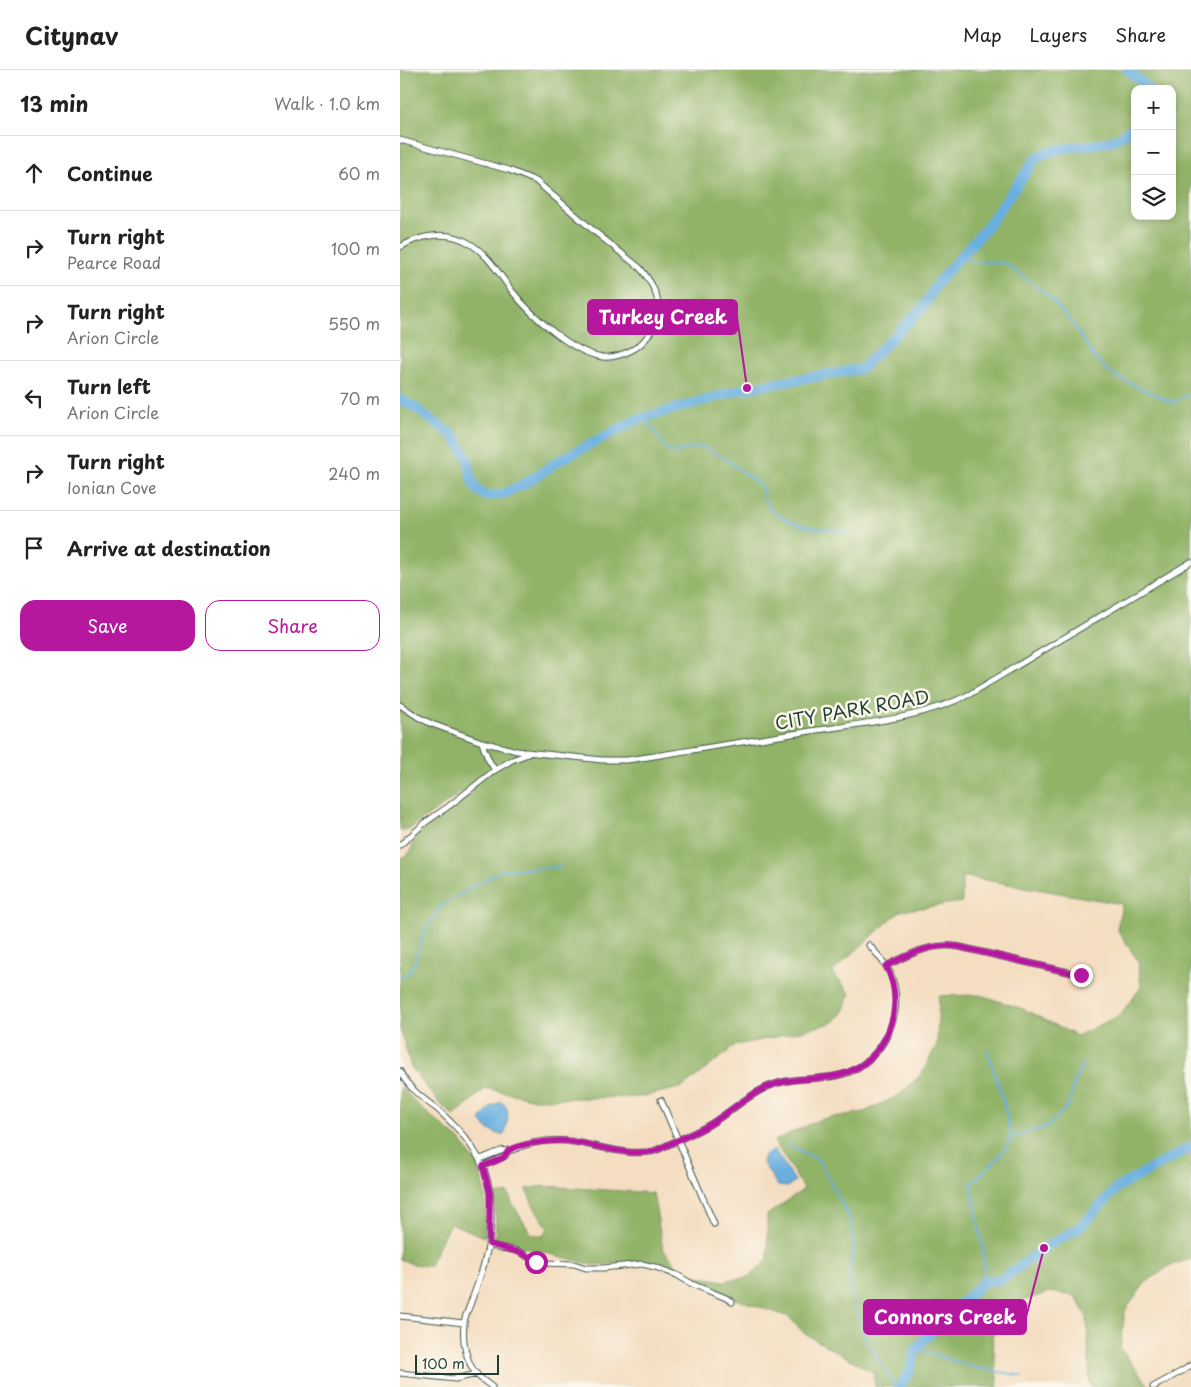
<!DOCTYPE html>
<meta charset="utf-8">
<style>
body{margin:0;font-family:"Playpen Sans",sans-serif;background:#f2f2f2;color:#222}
.controls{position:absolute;right:15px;top:15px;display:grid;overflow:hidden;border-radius:10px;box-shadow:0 2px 8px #0003}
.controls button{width:45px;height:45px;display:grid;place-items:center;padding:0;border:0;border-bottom:1px solid #e0e0e0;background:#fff;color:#222;font:25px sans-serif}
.scale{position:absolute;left:15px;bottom:12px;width:84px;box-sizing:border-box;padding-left:5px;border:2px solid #1f3d34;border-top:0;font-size:14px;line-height:18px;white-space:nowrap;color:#1f3d34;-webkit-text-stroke:4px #fbf7ec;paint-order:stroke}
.stop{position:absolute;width:15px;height:15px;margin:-11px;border:4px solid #b5179e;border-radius:50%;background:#fff}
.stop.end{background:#b5179e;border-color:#fff;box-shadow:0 1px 5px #0008}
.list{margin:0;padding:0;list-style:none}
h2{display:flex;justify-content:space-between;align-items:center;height:65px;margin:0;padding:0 20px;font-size:21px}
h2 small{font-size:16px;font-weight:400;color:#767676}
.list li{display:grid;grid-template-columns:32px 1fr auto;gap:15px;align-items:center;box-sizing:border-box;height:75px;padding:0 20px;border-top:1px solid #e0e0e0}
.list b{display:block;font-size:19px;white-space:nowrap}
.list p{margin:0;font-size:16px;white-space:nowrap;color:#767676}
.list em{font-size:16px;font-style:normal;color:#767676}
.actions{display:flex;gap:10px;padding:15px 20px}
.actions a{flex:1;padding:11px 0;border:1px solid #b5179e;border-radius:15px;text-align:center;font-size:18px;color:#b5179e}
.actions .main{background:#b5179e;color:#fff}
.icon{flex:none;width:28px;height:28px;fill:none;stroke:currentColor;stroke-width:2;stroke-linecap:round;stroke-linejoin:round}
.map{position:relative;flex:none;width:791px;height:1317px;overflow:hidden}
header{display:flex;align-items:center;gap:30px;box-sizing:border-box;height:70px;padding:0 25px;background:#fff;border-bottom:1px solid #e0e0e0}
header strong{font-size:24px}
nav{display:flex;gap:28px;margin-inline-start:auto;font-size:18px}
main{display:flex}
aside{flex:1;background:#fff}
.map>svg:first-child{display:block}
</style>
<header>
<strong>Citynav</strong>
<nav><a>Map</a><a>Layers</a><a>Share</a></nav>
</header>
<main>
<aside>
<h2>13 min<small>Walk · 1.0 km</small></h2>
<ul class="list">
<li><svg class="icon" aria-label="ahead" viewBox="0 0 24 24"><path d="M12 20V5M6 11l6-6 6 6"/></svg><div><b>Continue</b></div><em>60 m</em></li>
<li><svg class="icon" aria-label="right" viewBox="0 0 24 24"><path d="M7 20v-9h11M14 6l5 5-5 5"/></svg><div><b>Turn right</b><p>Pearce Road</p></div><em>100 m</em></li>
<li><svg class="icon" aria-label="right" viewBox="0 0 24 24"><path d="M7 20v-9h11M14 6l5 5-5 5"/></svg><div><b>Turn right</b><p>Arion Circle</p></div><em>550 m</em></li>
<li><svg class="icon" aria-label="left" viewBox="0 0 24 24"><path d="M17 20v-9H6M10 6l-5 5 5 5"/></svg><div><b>Turn left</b><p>Arion Circle</p></div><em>70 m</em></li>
<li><svg class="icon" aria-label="right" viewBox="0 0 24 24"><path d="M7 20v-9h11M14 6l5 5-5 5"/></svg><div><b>Turn right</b><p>Ionian Cove</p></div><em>240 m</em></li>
<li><svg class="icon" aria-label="arrive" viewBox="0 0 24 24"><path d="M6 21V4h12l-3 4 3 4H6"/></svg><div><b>Arrive at destination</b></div></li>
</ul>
<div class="actions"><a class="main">Save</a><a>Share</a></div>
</aside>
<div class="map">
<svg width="791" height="1317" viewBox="0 0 791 1317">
<rect width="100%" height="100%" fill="#fbf7ec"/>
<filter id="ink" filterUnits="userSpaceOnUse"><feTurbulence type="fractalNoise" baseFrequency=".02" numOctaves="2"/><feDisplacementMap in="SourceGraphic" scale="10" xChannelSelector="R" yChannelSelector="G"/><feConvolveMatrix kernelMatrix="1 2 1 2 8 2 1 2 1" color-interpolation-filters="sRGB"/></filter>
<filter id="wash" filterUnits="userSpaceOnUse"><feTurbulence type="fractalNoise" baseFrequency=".0096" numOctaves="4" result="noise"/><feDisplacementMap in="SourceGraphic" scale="20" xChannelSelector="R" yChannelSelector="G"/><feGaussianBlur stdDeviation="1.12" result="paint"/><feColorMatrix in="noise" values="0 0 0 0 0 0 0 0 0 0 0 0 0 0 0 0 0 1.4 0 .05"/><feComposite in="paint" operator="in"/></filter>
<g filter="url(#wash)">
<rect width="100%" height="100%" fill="#f4ddc0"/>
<!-- forest -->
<path fill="#91b367" stroke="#58784e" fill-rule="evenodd" d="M0,0h791v1189l-20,6 -26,18 -20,28 -5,37 28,37 -5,2h-53l-3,-70 -12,-21 -26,-4 -41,14 -16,30 6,51h-123l-2,-15 -68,-38 -16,-17 -53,-18 -53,-26 -31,-12 -58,4 -99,-25 1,-15 -1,-30 13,-2 4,10 19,31 12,2 5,-8 -15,-23 -7,-16 17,-3 110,7 10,56 20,24 40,8 26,-4 19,-17 -1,-45 37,-26 -30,-48 47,-22 43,-7 34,-16 24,-22 15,-30 2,-48 41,-1 43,14 54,27 43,-21 21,-28 -3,-26 -21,-32 5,-25 -160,-28v26l-62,9 -68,61 18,21 -7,19 -11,11 -56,14 -40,8 -53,42 -43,10 -105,2 -49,-11 -32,28 -14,-12 -29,-37 -11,-38v-170l10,-6 5,-15 18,-16 41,-30 -9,-2 -57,40 -8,1zM735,19h37v127h-37z
M0,1016l21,22 39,32 18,26 7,27v44l-35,-14 -21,43 -17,-2 -12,-5z"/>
<!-- water -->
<path fill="#68aedf" stroke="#44768a" d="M101,1032c11,7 6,20 4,31l-2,2c-9,-1 -18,-7 -23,-15l12,-14z
M374,1079l21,32 -8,6 -9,-1 -16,-24 2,-7z"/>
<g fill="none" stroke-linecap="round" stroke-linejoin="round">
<!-- stream -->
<path stroke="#68aedf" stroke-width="2" d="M559,188l16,4 30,1 45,34 22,26 23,35 18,17 60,28 18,-10
M245,348l23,33 9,1 13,-4 13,-1 27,15 32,25c1,4 1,9 2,12 10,27 60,31 84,33
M0,906l8,-3 5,-6 13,-39 16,-23 60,-35 59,-3
M610,1068l38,-12 21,-21 4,-19 10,-23
M386,1074l32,15 32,60 4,29 -5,27 6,34 12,32 28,46
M584,1211v-26l-13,-72c13,-12 32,-26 38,-43 5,-13 -17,-74 -22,-90
M516,1278l21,8 40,12 45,8"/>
<!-- river -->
<path stroke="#68aedf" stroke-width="10" d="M728,0l20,17v2
M0,329l14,8 41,30 13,23 4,21 5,9 9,6 17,-2 26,-13 31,-21 76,-40 111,-32 114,-19 63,-63 14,-24 47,-53 52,-72c25,-13 49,-9 74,-16 8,-3 17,-10 24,-15
M499,1317l10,-14 7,-25 68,-67 17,-1 43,-32 36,-21 38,-40 73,-40"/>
</g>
</g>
<g filter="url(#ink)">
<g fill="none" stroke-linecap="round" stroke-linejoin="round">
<!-- street casing -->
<g stroke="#3f5549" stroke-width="7">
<path id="street" d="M0,70l109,30 27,11 58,50 46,37c10,12 19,26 18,41 -1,16 -12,34 -26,41 -8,4 -19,8 -29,7 -31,-4 -72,-42 -91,-66 -13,-17 -24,-37 -43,-48 -22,-13 -48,-8 -69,4
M0,635l18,12 14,7 50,18 35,9 85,9h25l21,-3c54,-9 109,-17 163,-26 53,-8 110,-12 159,-37l221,-132
M82,672c3,11 6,19 13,28
M0,775l26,-23 23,-16 46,-36 17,-10 16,-6
M486,896c18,-9 37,-19 57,-20 6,-1 11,0 17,1l121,28
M0,1001c8,17 22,27 37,38 26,23 49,49 53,85 2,21 1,44 -5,65 -3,15 -9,29 -14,43 -2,7 -7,15 -7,22 -2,17 2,38 13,51 4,4 10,8 15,12
M261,1030l53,124
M80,1089c7,-2 14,-6 21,-8 2,-1 5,0 7,0 6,-1 13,-5 18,-6 13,-4 28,-5 42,-4 26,3 59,16 86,10 8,-3 16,-7 24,-11 14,-6 28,-12 40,-21 17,-11 32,-25 51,-33 26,-11 53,-4 78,-13 38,-15 60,-63 43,-100 -5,-11 -13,-19 -21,-28
M83,1096l22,-10 3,-5
M89,1175l12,3 13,2 8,3 14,9 7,1 31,1 12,4h17l39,-4 13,3 22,8 15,9 34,14 6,4
M0,1246l64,7
M0,1303l55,6 22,-5
M753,1317l31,-17 7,-5"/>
</g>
<!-- street -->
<use href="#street" stroke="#fff" stroke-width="5"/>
</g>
</g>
<g fill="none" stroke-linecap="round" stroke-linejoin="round" filter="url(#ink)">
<!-- route -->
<path stroke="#b5179e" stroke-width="6" d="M136,1192l-14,-9 -33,-9 1,-51 -7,-27c7,-3 15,-5 21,-9 2,-2 3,-5 4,-6 11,-8 46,-11 60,-10 26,3 59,16 86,10 8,-3 16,-7 24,-11 14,-6 28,-12 40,-21 16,-11 30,-23 47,-31 25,-12 49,-7 74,-13 47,-11 69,-68 47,-109 18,-9 37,-19 57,-20 6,-1 11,0 17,1l121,28"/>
</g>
<g text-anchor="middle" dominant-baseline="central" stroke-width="5" stroke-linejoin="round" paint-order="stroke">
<!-- street labels -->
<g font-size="18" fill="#1f3d34" stroke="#fbf7ec">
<text transform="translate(452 639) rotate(-10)">CITY PARK ROAD</text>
</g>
</g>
<!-- callouts -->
<path fill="none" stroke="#b5179e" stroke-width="2" d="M347 318L337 247M644 1178L626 1247"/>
<g fill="#b5179e" stroke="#fbf7ec" stroke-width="2">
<circle cx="347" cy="318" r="5"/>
<circle cx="644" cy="1178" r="5"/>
</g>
<g fill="#b5179e" stroke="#b5179e" stroke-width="2">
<rect x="188" y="230" width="149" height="34" rx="5"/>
<rect x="464" y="1230" width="162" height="34" rx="5"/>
</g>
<g font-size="19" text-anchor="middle" font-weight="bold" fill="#fff">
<text x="263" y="254">Turkey Creek</text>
<text x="545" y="1254">Connors Creek</text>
</g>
</svg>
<div class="controls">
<button>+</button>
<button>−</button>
<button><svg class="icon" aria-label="layers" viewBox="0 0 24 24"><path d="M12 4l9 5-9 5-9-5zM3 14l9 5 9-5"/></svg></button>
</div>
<div class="scale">100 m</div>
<div class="stop" style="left:136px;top:1192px"></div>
<div class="stop end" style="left:681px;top:905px"></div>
</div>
</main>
